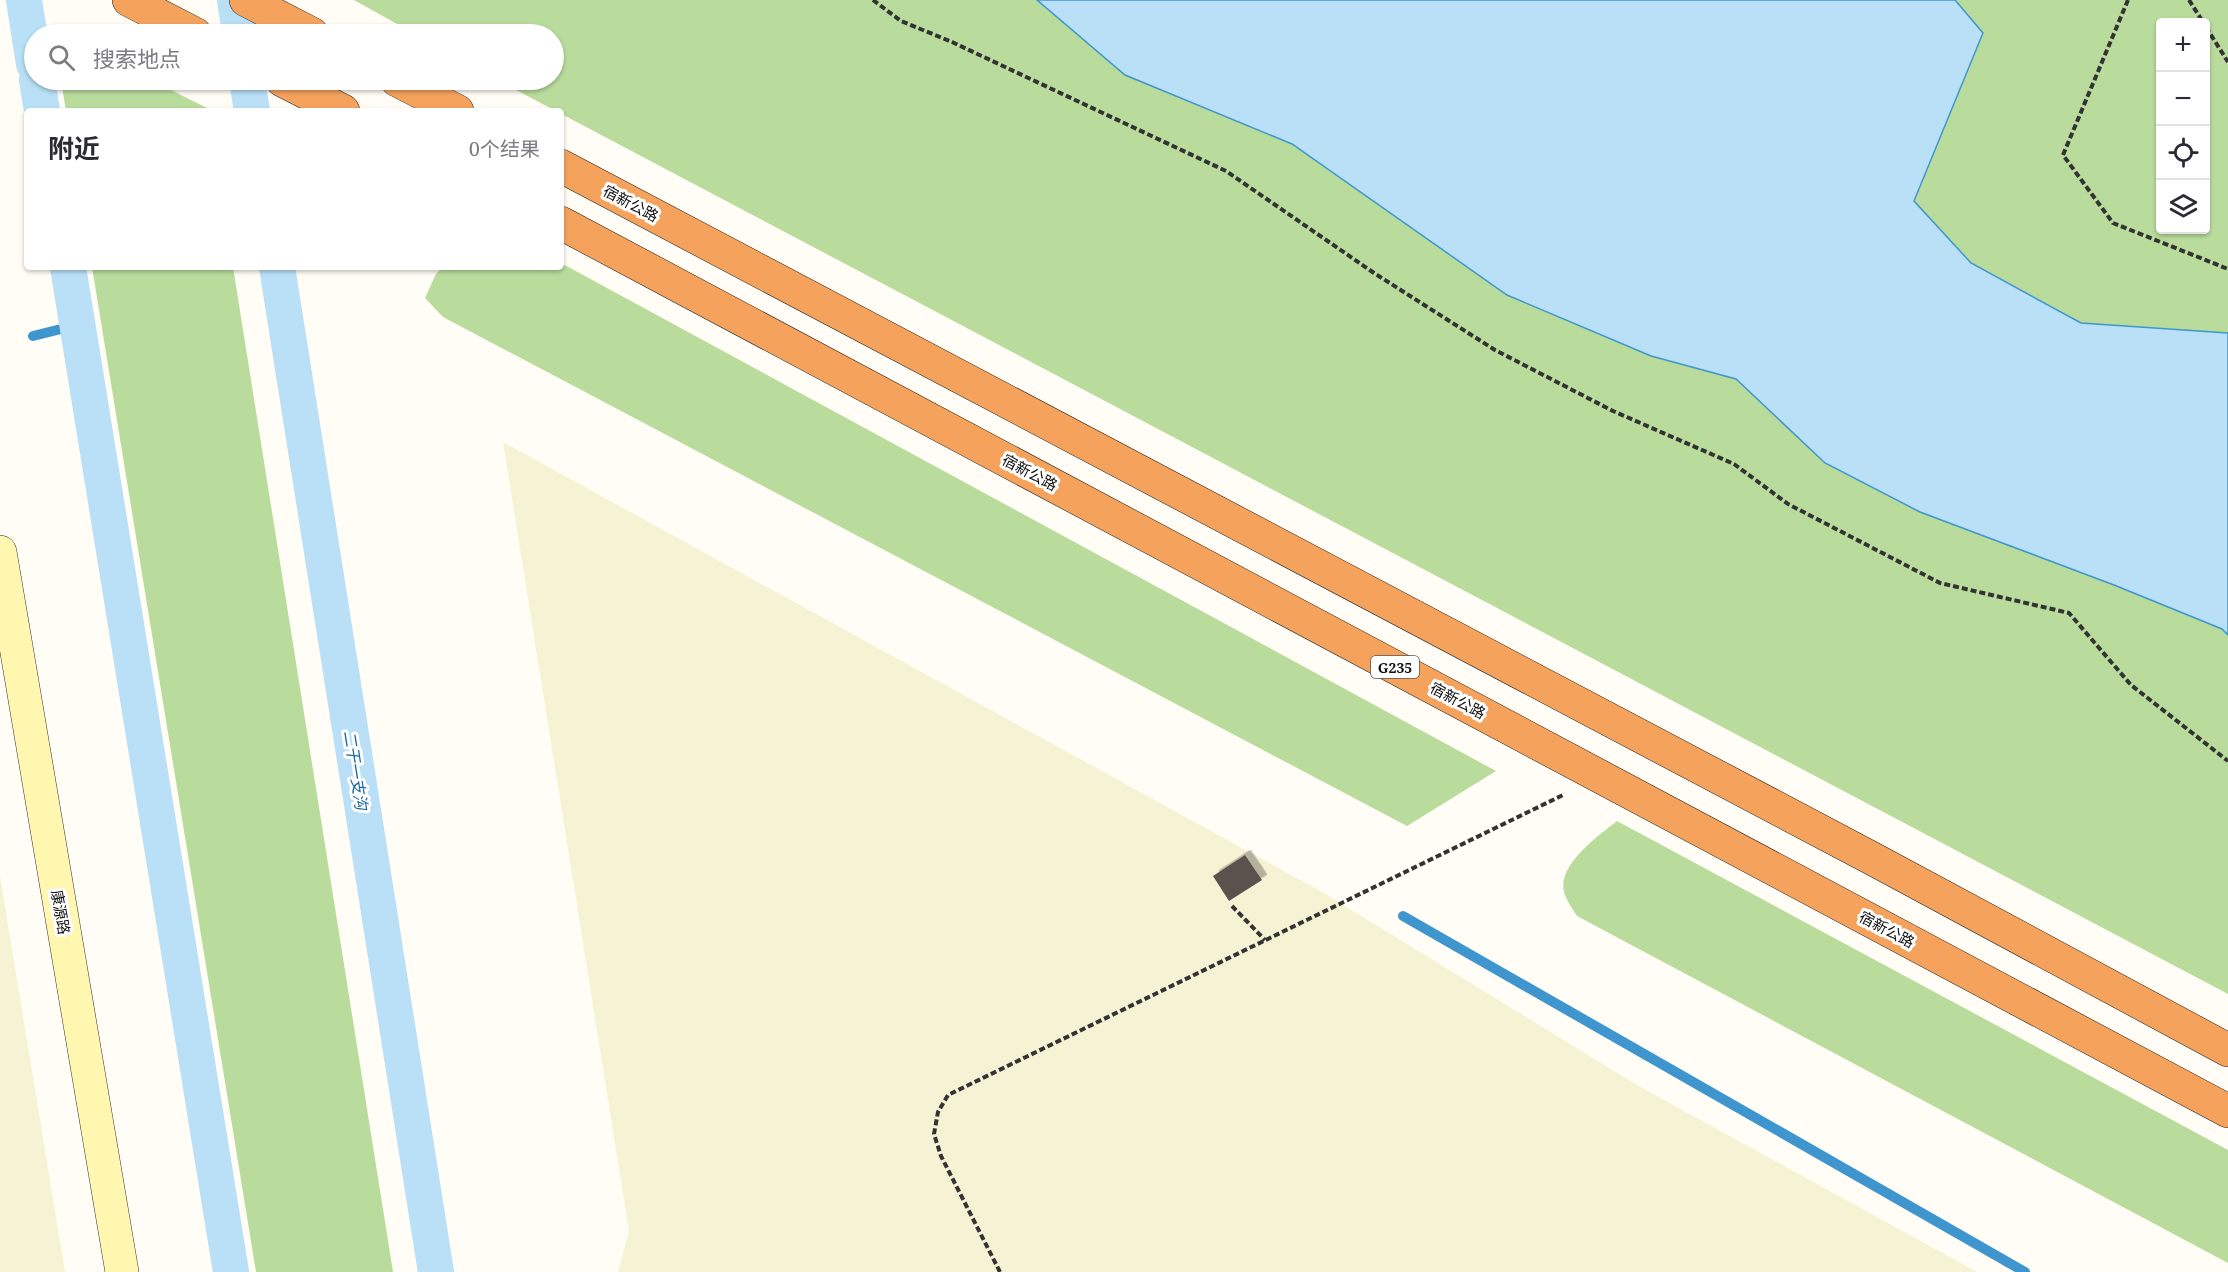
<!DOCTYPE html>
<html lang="zh">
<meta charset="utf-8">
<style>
body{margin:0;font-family:"Noto Serif","Noto Sans SC",serif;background:#f2f2f3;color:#2b2b33}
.controls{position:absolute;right:18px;top:18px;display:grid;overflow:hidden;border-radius:6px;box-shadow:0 2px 4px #0004}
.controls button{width:54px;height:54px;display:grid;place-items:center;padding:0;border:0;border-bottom:2px solid #e1e1e2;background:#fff;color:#2b2b33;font:30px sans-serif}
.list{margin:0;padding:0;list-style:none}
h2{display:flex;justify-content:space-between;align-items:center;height:78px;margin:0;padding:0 24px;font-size:26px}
h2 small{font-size:20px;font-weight:400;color:#7c7c81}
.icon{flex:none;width:33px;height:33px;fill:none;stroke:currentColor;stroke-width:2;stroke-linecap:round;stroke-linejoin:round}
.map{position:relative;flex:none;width:2228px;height:1272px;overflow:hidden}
.search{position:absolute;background:#fff;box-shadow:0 2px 4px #0004;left:24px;top:24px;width:540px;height:66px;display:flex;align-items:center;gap:15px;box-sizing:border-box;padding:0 21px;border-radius:33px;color:#7c7c81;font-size:22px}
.panel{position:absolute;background:#fff;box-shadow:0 2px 4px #0004;left:24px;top:108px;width:540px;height:162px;border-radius:6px}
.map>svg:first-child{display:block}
</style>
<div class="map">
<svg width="2228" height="1272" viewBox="0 0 2228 1272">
<defs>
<filter id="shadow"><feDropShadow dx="5.5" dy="-5.5" stdDeviation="0" flood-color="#0004"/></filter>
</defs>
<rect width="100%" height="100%" fill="#fffdf5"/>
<!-- farmland -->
<path fill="#f6f3d4" d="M503,442l821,451 313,192 340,187h-1359l11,-41z
M0,876l65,396h-65z"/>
<!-- forest -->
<path fill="#b9dc9c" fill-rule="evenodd" d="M354,0h1874v994l-1731,-914h57v-46h-139zM2160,22h46v208h-46z
M61,80h90l56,28 1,3h-142z
M561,263l935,508 -89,55 -964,-509 -18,-19 11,-24 7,-7h118z
M92,267h141l160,1005h-137z
M1617,821l611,329v113l-651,-347c-4,-6 -9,-13 -12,-21 -11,-28 33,-59 52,-74z"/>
<!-- water -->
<path fill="#b9e0f7" stroke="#3f96cf" stroke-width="1.5" d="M1037,0h918l28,33 -69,168 57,62 110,60 147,10v302l-6,-6 -108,-44 -194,-73 -95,-49 -89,-84 -85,-23 -144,-61 -215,-151 -167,-69z"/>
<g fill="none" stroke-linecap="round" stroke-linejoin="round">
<!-- stream -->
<path stroke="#3f96cf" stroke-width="10" d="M33,336l44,-11
M1403,916l622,356"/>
<!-- canal -->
<path stroke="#b9e0f7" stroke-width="36" d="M24,0l10,64
M235,0l5,34
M37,80l5,31
M247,80l5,31
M68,267l163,1005
M277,267l159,1005"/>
</g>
<!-- building -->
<path fill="#5a524d" filter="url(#shadow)" d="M1245,855l17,25 -33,21 -16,-25z"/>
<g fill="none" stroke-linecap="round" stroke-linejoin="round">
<!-- secondary casing -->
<g stroke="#333" stroke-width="34">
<path id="secondary" d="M0,552l122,720"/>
</g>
<!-- highway casing -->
<g stroke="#222" stroke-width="34">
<path id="highway" d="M129,0l66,34
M246,0l66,34
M282,80l61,31
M397,80l60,31
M561,166l1314,694 353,190
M561,223l1667,888"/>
</g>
<!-- path -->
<path stroke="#333" stroke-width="4" stroke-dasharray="6 3" stroke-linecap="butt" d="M873,0l28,21 51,21 274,129 148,102 121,77 118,61 121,53 54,40 152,79 129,30 62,72 97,76
M2128,0l-65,155 50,68 115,46
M2189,0l14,22
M2206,27l22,35
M1232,906l33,34
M1000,1272l-59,-116 -7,-22 4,-22 10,-17 615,-300"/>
<!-- secondary -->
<use href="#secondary" stroke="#fff6b0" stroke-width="33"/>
<!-- highway -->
<use href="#highway" stroke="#f5a25d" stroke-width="33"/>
</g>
<g text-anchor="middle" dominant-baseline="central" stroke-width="6" stroke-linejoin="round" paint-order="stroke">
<!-- shield labels -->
<rect fill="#fff" stroke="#585858" stroke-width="1.5" x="1371" y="656" width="48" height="22" rx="4.5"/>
<g font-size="14" font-weight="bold" fill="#111">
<text x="1395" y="667">G235</text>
</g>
<!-- street labels -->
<g font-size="15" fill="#111" stroke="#fff">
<text transform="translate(631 203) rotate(28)">宿新公路</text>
<text transform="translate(1030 472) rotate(28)">宿新公路</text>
<text transform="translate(1458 700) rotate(28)">宿新公路</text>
<text transform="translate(61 912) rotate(80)">康源路</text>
<text transform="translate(1887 929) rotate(28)">宿新公路</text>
</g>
<!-- water labels -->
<g font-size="16" font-style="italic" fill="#1768a6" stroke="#fff">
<text transform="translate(356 770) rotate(81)">二干一支沟</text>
</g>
</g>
</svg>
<div class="controls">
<button>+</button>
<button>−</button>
<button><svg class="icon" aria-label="locate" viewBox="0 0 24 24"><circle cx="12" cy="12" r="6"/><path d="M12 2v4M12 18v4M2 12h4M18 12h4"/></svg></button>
<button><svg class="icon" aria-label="layers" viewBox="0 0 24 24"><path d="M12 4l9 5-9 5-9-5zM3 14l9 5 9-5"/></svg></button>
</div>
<div class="search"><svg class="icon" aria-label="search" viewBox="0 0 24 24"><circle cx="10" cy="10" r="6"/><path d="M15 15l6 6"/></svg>搜索地点</div>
<section class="panel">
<h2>附近<small>0个结果</small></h2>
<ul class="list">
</ul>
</section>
</div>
